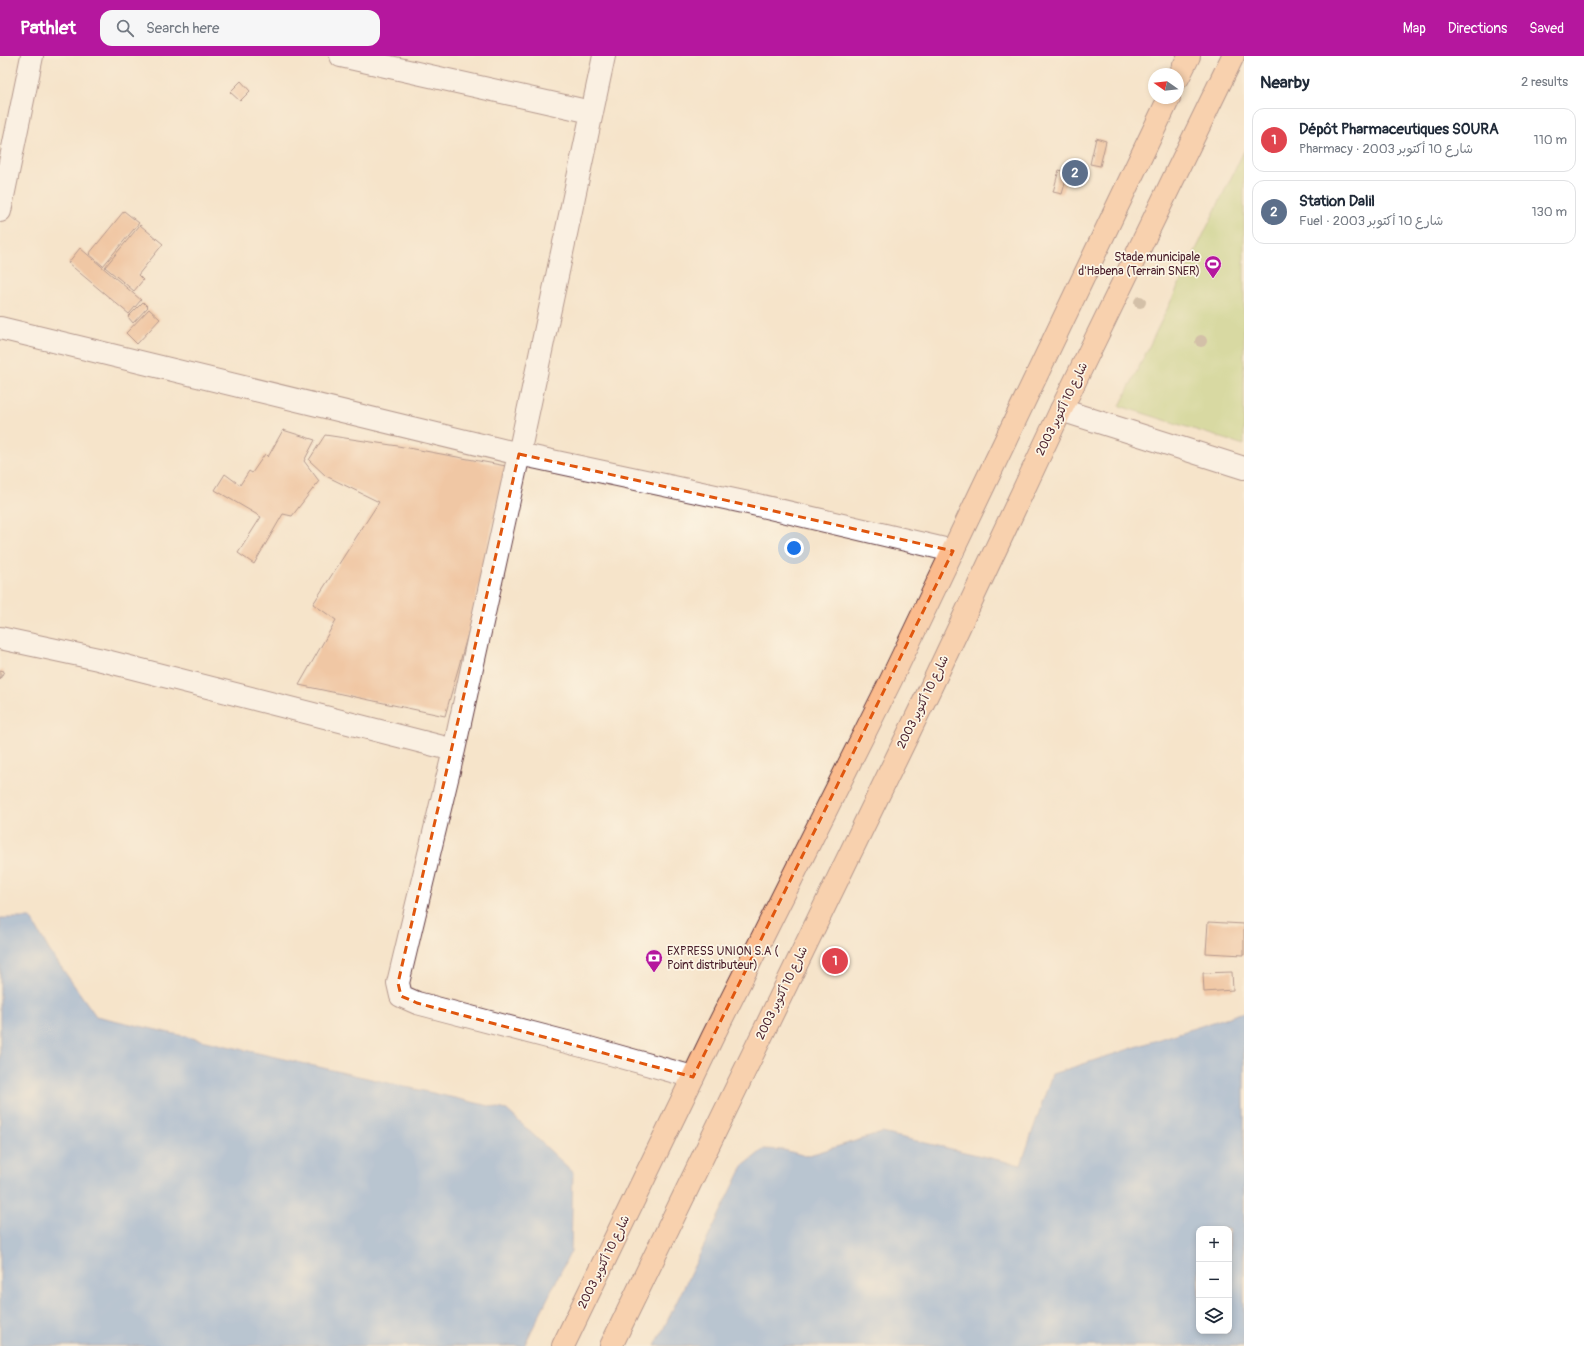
<!DOCTYPE html>
<meta charset="utf-8">
<style>
body{margin:0;font-family:Pangolin,"Playpen Sans Arabic",sans-serif;background:#f6f6f7;color:#1f2937}
.controls{position:absolute;right:12px;bottom:12px;display:grid;overflow:hidden;border-radius:8px;box-shadow:0 2px 6px #0003}
.controls button{width:36px;height:36px;display:grid;place-items:center;padding:0;border:0;border-bottom:1px solid #e0e1e3;background:#fff;color:#1f2937;font:20px sans-serif}
.compass{position:absolute;left:1148px;top:12px;width:36px;height:36px;border-radius:50%;background:#fff;box-shadow:0 2px 6px #0003;rotate:284deg}
.you{position:absolute;left:794px;top:492px;width:14px;height:14px;margin:-10px;border:3px solid #fff;border-radius:50%;background:#1a73e8;box-shadow:0 0 0 6px #1a73e833}
.badge{display:grid;place-items:center;width:26px;height:26px;border-radius:50%;background:#b5179e;color:#fff;font-size:13px;font-weight:700}
.pin{position:absolute;translate:-50% -50%;border:2px solid #fff;box-shadow:0 1px 4px #0006}
.list{margin:0;padding:0;list-style:none}
h2{display:flex;justify-content:space-between;align-items:center;height:52px;margin:0;padding:0 16px;font-size:17px}
h2 small{font-size:13px;font-weight:400;color:#747a83}
.list li{display:grid;grid-template-columns:26px 1fr auto;gap:12px;align-items:center;box-sizing:border-box;height:64px;margin:0 8px 8px;padding:0 8px;border:1px solid #e0e1e3;border-radius:12px}
.list b{display:block;font-size:15px;white-space:nowrap}
.list p{margin:0;font-size:13px;white-space:nowrap;color:#747a83}
.list em{font-size:13px;font-style:normal;color:#747a83}
.icon{flex:none;width:22px;height:22px;fill:none;stroke:currentColor;stroke-width:2;stroke-linecap:round;stroke-linejoin:round}
.map{position:relative;flex:none;width:1244px;height:1290px;overflow:hidden}
header{display:flex;align-items:center;gap:24px;box-sizing:border-box;height:56px;padding:0 20px;background:#b5179e;color:#fff}
header strong{font-size:19px}
nav{display:flex;gap:22px;margin-inline-start:auto;font-size:14px}
.search{width:280px;height:36px;background:#f6f6f7;display:flex;align-items:center;gap:10px;box-sizing:border-box;padding:0 14px;border-radius:12px;color:#747a83;font-size:15px}
main{display:flex}
aside{flex:1;background:#fff}
.map>svg:first-child{display:block}
</style>
<header>
<strong>Pathlet</strong>
<div class="search"><svg class="icon" aria-label="search" viewBox="0 0 24 24"><circle cx="10" cy="10" r="6"/><path d="M15 15l6 6"/></svg>Search here</div>
<nav><a>Map</a><a>Directions</a><a>Saved</a></nav>
</header>
<main>
<div class="map">
<svg width="1244" height="1290" viewBox="0 0 1244 1290">
<rect width="100%" height="100%" fill="#fcf5e5"/>
<filter id="ink" filterUnits="userSpaceOnUse"><feTurbulence type="fractalNoise" baseFrequency=".025" numOctaves="2"/><feDisplacementMap in="SourceGraphic" scale="8" xChannelSelector="R" yChannelSelector="G"/><feConvolveMatrix kernelMatrix="1 2 1 2 8 2 1 2 1" color-interpolation-filters="sRGB"/></filter>
<filter id="wash" filterUnits="userSpaceOnUse"><feTurbulence type="fractalNoise" baseFrequency=".012" numOctaves="4" result="noise"/><feDisplacementMap in="SourceGraphic" scale="16" xChannelSelector="R" yChannelSelector="G"/><feGaussianBlur stdDeviation="0.9" result="paint"/><feColorMatrix in="noise" values="0 0 0 0 0 0 0 0 0 0 0 0 0 0 0 0 0 1.4 0 .05"/><feComposite in="paint" operator="in"/></filter>
<g filter="url(#wash)">
<rect width="100%" height="100%" fill="#f6e4ca"/>
<!-- green -->
<path fill="#b4cd72" stroke="#7f764e" d="M1244,95v294l-124,-39z"/>
<!-- water -->
<path fill="#6f9fd8" stroke="#5c5f82" fill-rule="evenodd" d="M0,862h31l18,32 47,66 411,94 66,62 -2,79 -47,95h-524z
M1244,956v334h-589l88,-180 21,-17 20,1 22,6 76,-23 139,32 31,-91zM1199,1173h30v102h-30z"/>
<g id="blocks">
<!-- building -->
<path fill="#e9a476" d="M241,25l9,10 -10,10 -10,-9z
M1096,82l10,3 -6,25 -10,-2z
M1059,114l9,3 -6,21 -9,-2z
M124,155l15,12 -36,43 -14,-12z
M140,169l23,19 -25,31 5,5 -9,11 -29,-24z
M80,192l61,52 -12,14 -61,-51z
M143,246l5,5 -15,16 -5,-6z
M149,253l11,10 -23,25 -11,-11z
M283,374l32,10 -11,21 15,20 -27,35 -9,-2 -29,50 -16,-11 23,-36 -46,-27 10,-16 15,11 9,-14 3,2 13,-19 3,3z
M325,379l73,11 108,20 -36,160 -25,90 -146,-31 37,-65 -23,-16 66,-102 -53,-26 -17,-16z
M0,614l4,1 -4,8z
M1208,866l36,2v31l-38,-2z
M1232,916l1,18 -29,2 -1,-19z"/>
</g>
</g>
<g filter="url(#ink)">
<use href="#blocks" fill-opacity="0" stroke="#643d43" stroke-width="1"/>
<g fill="none" stroke-linecap="round" stroke-linejoin="round">
<!-- minor casing -->
<g stroke="#643d43" stroke-width="24">
<path id="minor" d="M341,0l250,56
M604,0l-85,398 -65,296 -56,233 3,13 16,7 165,43 111,31
M0,155l32,-155
M0,272l519,126 234,50 200,47
M1061,354l183,58
M0,582l98,21 356,91"/>
</g>
<!-- trunk casing -->
<g stroke="#643d43" stroke-width="24">
<path id="trunk" d="M1178,22l11,-22
M563,1290l150,-310 178,-356 278,-582
M611,1290l319,-657 131,-279 172,-354"/>
</g>
<!-- minor -->
<use href="#minor" stroke="#fff" stroke-width="22"/>
<!-- trunk -->
<use href="#trunk" stroke="#fbbb8d" stroke-width="22"/>
</g>
<!-- trees -->
<g fill="#a9947e">
<circle cx="1211" cy="208" r="6"/>
<circle cx="1140" cy="246" r="6"/>
<circle cx="1201" cy="285" r="6"/>
</g>
</g>
<!-- marked area -->
<path d="M0 0H1244V1290H0ZM519,398l434,97 -260,526 -276,-74 -16,-7 -3,-13z" fill="#f6e4ca" fill-opacity=".55" fill-rule="evenodd"/>
<path fill="none" stroke="#e0560e" stroke-width="3" stroke-dasharray="8 5" stroke-linejoin="round" d="M519,398l434,97 -260,526 -276,-74 -16,-7 -3,-13z"/>
<!-- icons -->
<defs>
<g id="stadium-pin" transform="scale(0.9)"><path d="M0 17L-7.5 6A9.5 9.5 0 1 1 7.5 6Z" fill="#b5179e" stroke="#fcf5e5"/><path d="M0-5a6.5 5 0 1 0 0 10a6.5 5 0 1 0 0-10ZM-3.5-1.8h7v3.6h-7Z" fill="#fff"/></g>
<g id="bank-pin" transform="scale(0.9)"><path d="M0 17L-7.5 6A9.5 9.5 0 1 1 7.5 6Z" fill="#b5179e" stroke="#fcf5e5"/><path d="M-6-4H6V4H-6ZM0-2.3a2.3 2.3 0 1 0 0 4.6a2.3 2.3 0 1 0 0-4.6Z" fill="#fff"/></g>
</defs>
<g fill-rule="evenodd">
<use href="#stadium-pin" x="1213" y="208"/>
<use href="#bank-pin" x="654" y="902"/>
</g>
<g text-anchor="middle" dominant-baseline="central" stroke-width="3.5" stroke-linejoin="round" paint-order="stroke">
<!-- poi labels -->
<g font-size="12" fill="#4a1f2b" stroke="#fcf5e5" text-anchor="end">
<text x="1200" y="201">Stade municipale<tspan x="1200" dy="14">d'Habena (Terrain SNER)</tspan></text>
<text x="667" y="895" text-anchor="start">EXPRESS UNION S.A (<tspan x="667" dy="14">Point distributeur)</tspan></text>
</g>
<!-- street labels -->
<g font-size="12" fill="#4a1f2b" stroke="#fcf5e5">
<text transform="translate(1062 353) rotate(-64)">شارع 10 أكتوبر 2003</text>
<text transform="translate(923 646) rotate(-64)">شارع 10 أكتوبر 2003</text>
<text transform="translate(782 937) rotate(-64)">شارع 10 أكتوبر 2003</text>
<text transform="translate(604 1206) rotate(-64)">شارع 10 أكتوبر 2003</text>
</g>
</g>
</svg>
<div class="controls">
<button>+</button>
<button>−</button>
<button><svg class="icon" aria-label="layers" viewBox="0 0 24 24"><path d="M12 4l9 5-9 5-9-5zM3 14l9 5 9-5"/></svg></button>
</div>
<svg class="compass" viewBox="-18 -18 36 36"><path d="M0-13l5 13h-10z" fill="#e53935"/><path d="M0 13l5-13h-10z" fill="#747a83"/></svg>
<div class="you"></div>
<div class="pin badge" style="left:835px;top:905px;background:#e0444e">1</div>
<div class="pin badge" style="left:1075px;top:117px;background:#5c6f8a">2</div>
</div>
<aside>
<h2>Nearby<small>2 results</small></h2>
<ul class="list">
<li><span class="badge" style="background:#e0444e">1</span><div><b>Dépôt Pharmaceutiques SOURA</b><p>Pharmacy · شارع 10 أكتوبر 2003</p></div><em>110 m</em></li>
<li><span class="badge" style="background:#5c6f8a">2</span><div><b>Station Dalil</b><p>Fuel · شارع 10 أكتوبر 2003</p></div><em>130 m</em></li>
</ul>
</aside>
</main>
